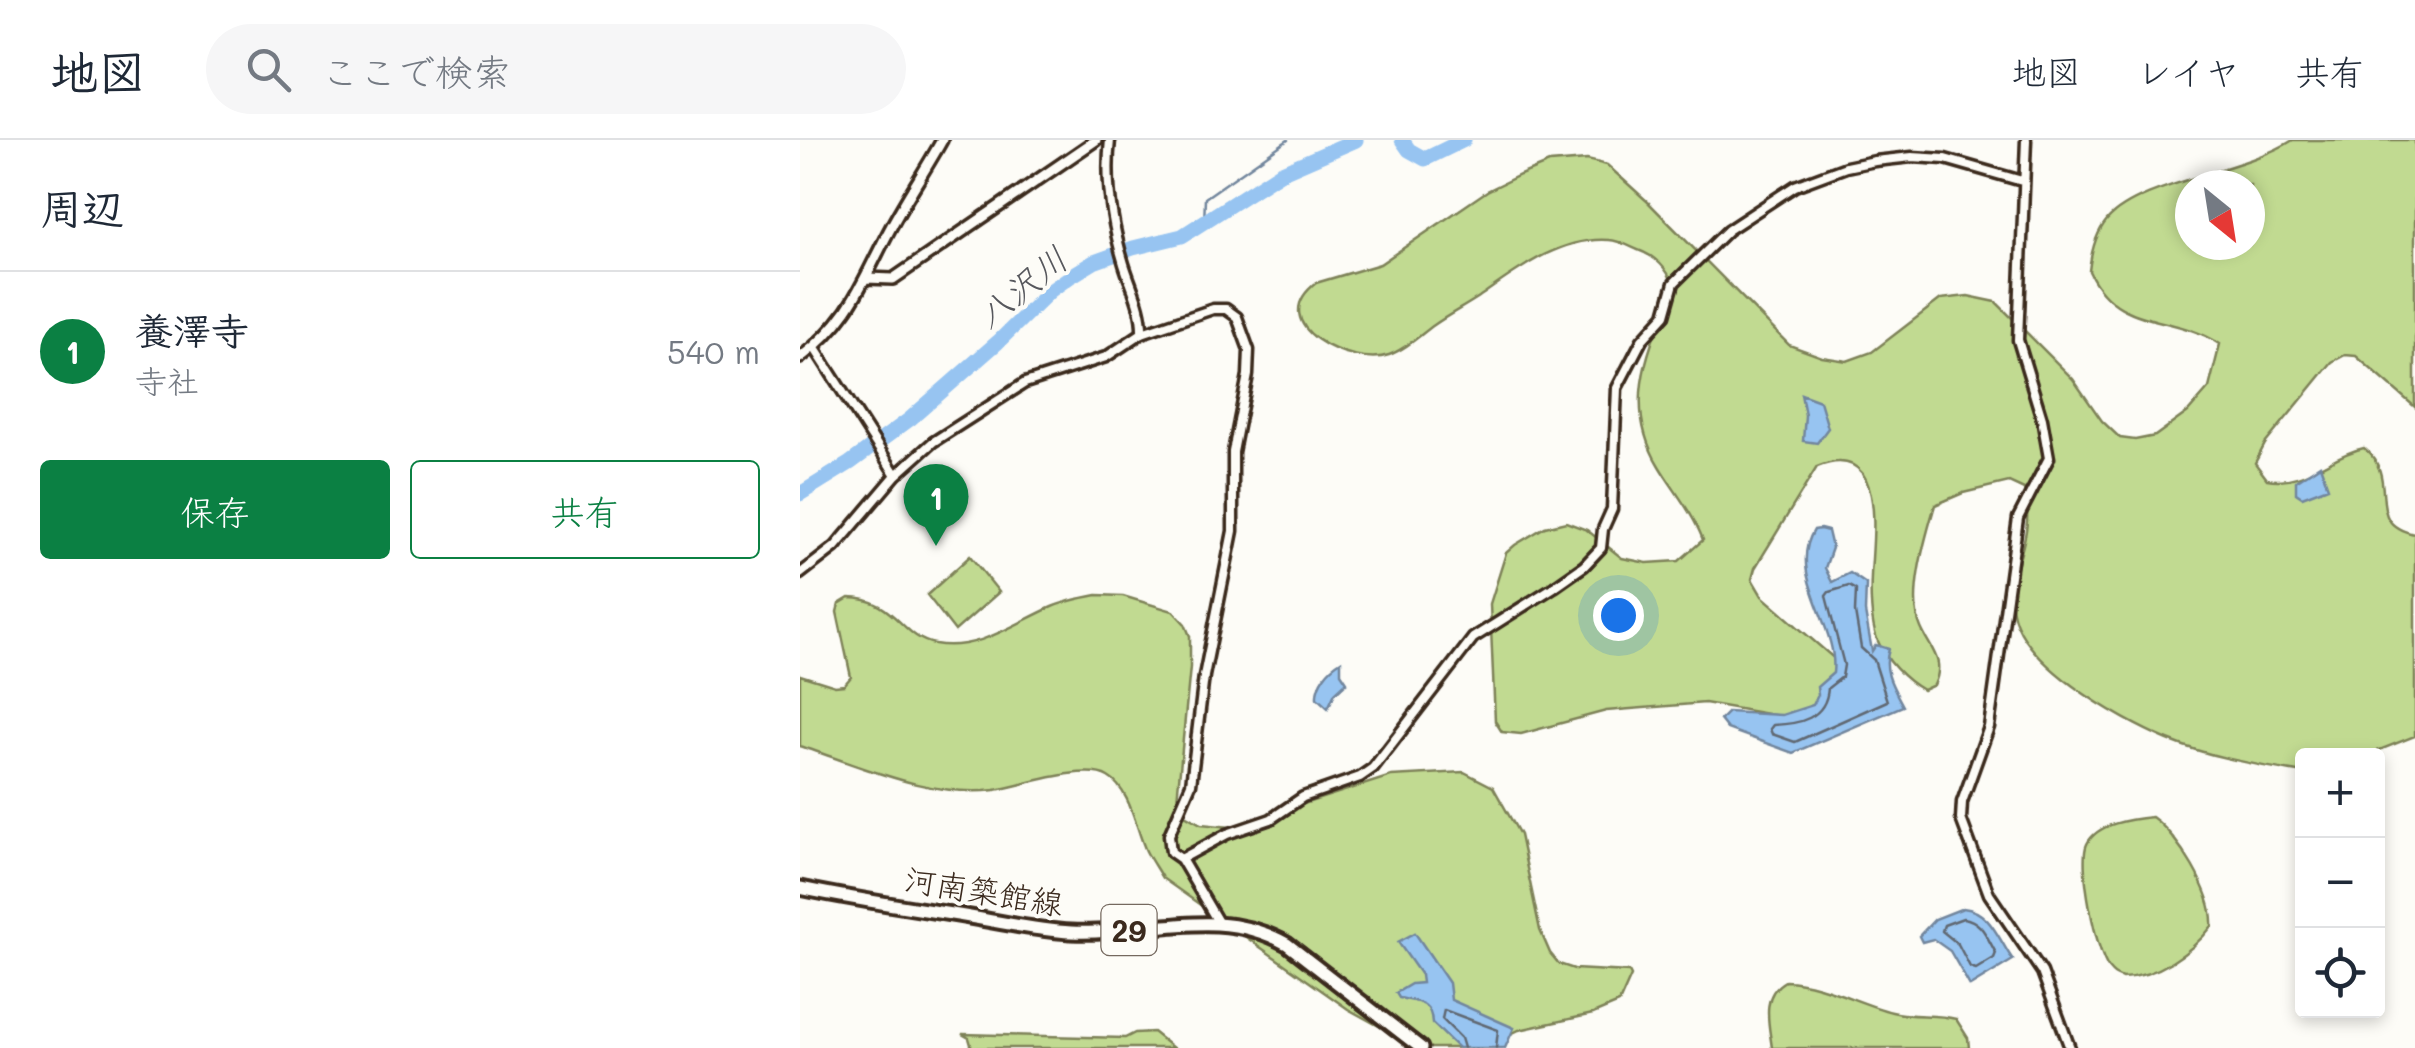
<!DOCTYPE html>
<html lang="ja">
<meta charset="utf-8">
<style>
body{margin:0;font-family:Mali,"Klee One",sans-serif;background:#f6f6f7;color:#1f2937}
.controls{position:absolute;right:30px;bottom:30px;display:grid;overflow:hidden;border-radius:10px;box-shadow:0 5px 15px #0003}
.controls button{width:90px;height:90px;display:grid;place-items:center;padding:0;border:0;border-bottom:2px solid #e0e1e3;background:#fff;color:#1f2937;font:50px sans-serif}
.compass{position:absolute;left:1375px;top:30px;width:90px;height:90px;border-radius:50%;background:#fff;box-shadow:0 5px 15px #0003;rotate:150deg}
.you{position:absolute;left:818px;top:475px;width:35px;height:35px;margin:-25px;border:8px solid #fff;border-radius:50%;background:#1a73e8;box-shadow:0 0 0 15px #1a73e833}
.badge{display:grid;place-items:center;width:65px;height:65px;border-radius:50%;background:#0b8043;color:#fff;font-size:32px;font-weight:700}
.pin{position:absolute;translate:-50% -82px;filter:drop-shadow(0 2px 5px #0008)}
.pin::after{content:'';position:absolute;top:52px;width:35px;height:30px;background:inherit;clip-path:polygon(0 0,100% 0,50% 100%)}
.list{margin:0;padding:0;list-style:none}
h2{display:flex;justify-content:space-between;align-items:center;height:130px;margin:0;padding:0 40px;font-size:42px}
h2 small{font-size:32px;font-weight:400;color:#747a83}
.list li{display:grid;grid-template-columns:65px 1fr auto;gap:30px;align-items:center;box-sizing:border-box;height:160px;padding:0 40px;border-top:2px solid #e0e1e3}
.list b{display:block;font-size:38px;white-space:nowrap}
.list p{margin:0;font-size:32px;white-space:nowrap;color:#747a83}
.list em{font-size:32px;font-style:normal;color:#747a83}
.actions{display:flex;gap:20px;padding:30px 40px}
.actions a{flex:1;padding:22px 0;border:2px solid #0b8043;border-radius:10px;text-align:center;font-size:35px;color:#0b8043}
.actions .main{background:#0b8043;color:#fff}
.icon{flex:none;width:55px;height:55px;fill:none;stroke:currentColor;stroke-width:2;stroke-linecap:round;stroke-linejoin:round}
.map{position:relative;flex:none;width:1615px;height:908px;overflow:hidden}
header{display:flex;align-items:center;gap:60px;box-sizing:border-box;height:140px;padding:0 50px;background:#fff;border-bottom:2px solid #e0e1e3}
header strong{font-size:48px}
nav{display:flex;gap:55px;margin-inline-start:auto;font-size:35px}
.search{width:700px;height:90px;background:#f6f6f7;display:flex;align-items:center;gap:25px;box-sizing:border-box;padding:0 35px;border-radius:55px;color:#747a83;font-size:38px}
main{display:flex}
aside{flex:1;background:#fff}
.map>svg:first-child{display:block}
</style>
<header>
<strong>地図</strong>
<div class="search"><svg class="icon" aria-label="search" viewBox="0 0 24 24"><circle cx="10" cy="10" r="6"/><path d="M15 15l6 6"/></svg>ここで検索</div>
<nav><a>地図</a><a>レイヤ</a><a>共有</a></nav>
</header>
<main>
<aside>
<h2>周辺<small></small></h2>
<ul class="list">
<li><span class="badge">1</span><div><b>養澤寺</b><p>寺社</p></div><em>540 m</em></li>
</ul>
<div class="actions"><a class="main">保存</a><a>共有</a></div>
</aside>
<div class="map">
<svg width="1615" height="908" viewBox="0 0 1615 908">
<rect width="100%" height="100%" fill="#fdfcf7"/>
<filter id="ink" filterUnits="userSpaceOnUse"><feTurbulence type="fractalNoise" baseFrequency=".01" numOctaves="2"/><feDisplacementMap in="SourceGraphic" scale="20" xChannelSelector="R" yChannelSelector="G"/><feConvolveMatrix kernelMatrix="1 2 1 2 8 2 1 2 1" color-interpolation-filters="sRGB"/></filter>
<g filter="url(#ink)">
<!-- green -->
<path fill="#c1da91" stroke="#7e8258" stroke-width="2.5" fill-rule="evenodd" d="M1493,0h122v267l-59,-51 -11,-1 -13,7 -67,82 -10,19 12,16c38,7 62,-24 97,-31 38,31 -3,76 51,86v202l-48,19 -65,1v17c-44,-8 -93,-16 -134,-33 -47,-20 -155,-79 -156,-137 -1,-41 24,-66 12,-114l-15,-7 -46,11 -28,12c-9,31 -28,92 -14,123 9,21 25,32 13,57l-11,5c-18,-10 -38,-30 -46,-51 -6,-16 -7,-44 -6,-62 1,-38 18,-138 -54,-110l-62,101 -3,11 10,17 90,78 -32,49 -115,-20 -99,8 -85,23 -19,-2 -7,-11 -5,-117 16,-51 9,-8 30,-18 21,-5 21,8 35,28 25,5 32,-2 24,-21c-10,-27 -29,-49 -44,-74 -38,-63 -9,-119 15,-180 -6,-17 -19,-30 -36,-36 -9,-4 -20,-10 -29,-10 -48,-4 -93,31 -130,57 -15,10 -31,18 -45,28 -14,10 -28,24 -45,30 -38,13 -127,-30 -73,-72l64,-19 107,-73 33,-16 29,-12 38,-3 20,5 41,37 141,143 33,12 25,4 25,-9 69,-53 27,-3 28,6 77,77 29,42 18,17 15,2 20,-4 33,-24 21,-24 11,-44c-48,-32 -103,-13 -131,-73 2,-18 6,-37 18,-51 32,-37 138,-49 186,-80zM1390,45h60v60h-60z
M170,416l29,36 -44,39 -28,-36z
M297,455l26,1 50,15 12,13 5,12v31l-13,133 6,14 18,10 30,3 160,-51 73,-4 29,15 27,48 20,95 10,23 9,11 15,5 55,3 2,4 -12,27 -26,11 -74,16 -37,18h-63l-71,-39 -186,-131c-5,-9 -11,-17 -16,-27 -10,-21 -15,-61 -38,-74 -22,-14 -87,9 -113,13 -67,8 -133,-24 -195,-44v-71l35,11 9,-1 7,-8 -14,-65 2,-8 10,-6c46,0 52,40 86,46 42,8 80,-21 117,-37 14,-6 29,-9 45,-12z
M1352,677c26,18 62,77 60,109 -21,27 -55,51 -90,52 -7,-3 -8,-3 -13,-9 -13,-17 -31,-106 -22,-125 10,-21 45,-25 65,-27z
M985,841c36,1 72,22 107,31 22,6 42,1 64,7l12,19 1,10h-197c-3,-24 -12,-53 13,-67z
M353,892l20,16h-201l-3,-10 -7,-4 163,4 10,-5z"/>
<!-- water -->
<path fill="#97c4f1" stroke="#72869d" stroke-width="2.5" d="M1001,254l19,7 8,27 -11,15 -14,-2 2,-26z
M1520,325l8,22 -26,10 -6,-4v-12z
M1020,389l8,2 4,17 -7,20 7,14 18,-9 16,11 -1,28 7,39 4,-6 13,4c-7,22 4,38 14,57l-110,47 -66,-24 -7,-9 8,-8 54,3 31,-10 5,-10 -1,-8 16,-14c6,-48 -47,-98 -19,-143z
M541,521v12l6,9 -12,11 -7,15 -11,-10c-1,-15 12,-30 24,-37z
M1163,768c28,3 35,31 50,52l-43,26 -20,-35 -17,-12 -11,3 -3,-6 16,-17z
M615,793l34,50 2,17 63,28 -9,20h-47l-26,-25c-1,-22 -14,-21 -33,-25l-3,-5 15,-9 11,-1 -1,-8 -23,-33z"/>
<g fill="none" stroke-linecap="round" stroke-linejoin="round">
<!-- shore -->
<path stroke="#606872" stroke-width="2.5" d="M1049,446l7,4 -1,22 6,36 13,12 13,41 -92,41 -23,-8 -2,-5 3,-4c26,-1 53,-6 55,-37l14,-11 2,-12 -18,-69 3,-4z
M1163,778c19,2 24,20 33,35l-2,5 -18,11 -6,-2 -12,-23 -16,-13 2,-6z
M664,908l-3,-10 -19,-19 2,-9 54,20 -2,18"/>
<!-- stream -->
<path stroke="#72869d" stroke-width="2.5" d="M404,84l1,-26 83,-58"/>
<!-- river -->
<path stroke="#97c4f1" stroke-width="15" d="M602,0l7,10 16,9 39,-19
M0,354l50,-31 60,-44 88,-77 52,-51 21,-15 23,-14 39,-14 49,-12 98,-63 76,-33"/>
<!-- minor casing -->
<g stroke="#3b2a1e" stroke-width="15">
<path id="minor" d="M310,0c-5,42 2,84 14,124 7,23 19,45 18,69
M1226,0l-8,200 24,79 7,39 -31,60 -29,209 -27,75 -1,17 28,75 53,78 28,76
M14,207l82,128
M0,434l35,-27 61,-72 37,-33 92,-59 81,-26 36,-24 71,-24h13l11,8 12,33 -1,25 -15,77v79l-29,145 -13,108 -22,51 2,17 10,7 37,63
M381,719l46,-25 44,-15 32,-22 57,-20 13,-9 100,-130 81,-51 30,-21 17,-18 2,-19 9,-20 5,-121 25,-48 23,-25 9,-32 54,-53 67,-44 51,-19 29,-6 37,-4 33,2 77,22"/>
</g>
<!-- tertiary casing -->
<g stroke="#3b2a1e" stroke-width="16">
<path id="tertiary" d="M66,138l27,1 203,-139
M0,218c53,-41 61,-75 91,-131 16,-30 35,-58 51,-87"/>
</g>
<!-- primary casing -->
<g stroke="#3b2a1e" stroke-width="19">
<path id="primary" d="M0,748c52,11 105,19 158,27 37,6 75,15 113,17 77,4 145,-28 216,12l134,104"/>
</g>
<!-- minor -->
<use href="#minor" stroke="#fdfcf7" stroke-width="8"/>
<!-- tertiary -->
<use href="#tertiary" stroke="#fdfcf7" stroke-width="9"/>
<!-- primary -->
<use href="#primary" stroke="#fdfcf7" stroke-width="11"/>
</g>
</g>
<g text-anchor="middle" dominant-baseline="central" stroke-width="8" stroke-linejoin="round" paint-order="stroke">
<!-- shield labels -->
<rect fill="#fdfcf7" stroke="#75695f" stroke-width="2.5" x="301.5" y="765" width="55" height="50" rx="8"/>
<g font-size="30" font-weight="bold" fill="#3b2a1e">
<text x="329" y="790">29</text>
</g>
<!-- street labels -->
<g font-size="32" fill="#3b2a1e" stroke="#fdfcf7">
<text transform="translate(184 750) rotate(9)">河南築館線</text>
</g>
<!-- water labels -->
<g font-size="35" font-style="italic" fill="#57585d" stroke="#fdfcf7">
<text transform="translate(221 146) rotate(-39)">八沢川</text>
</g>
</g>
</svg>
<div class="controls">
<button>+</button>
<button>−</button>
<button><svg class="icon" aria-label="locate" viewBox="0 0 24 24"><circle cx="12" cy="12" r="6"/><path d="M12 2v4M12 18v4M2 12h4M18 12h4"/></svg></button>
</div>
<svg class="compass" viewBox="-18 -18 36 36"><path d="M0-13l5 13h-10z" fill="#e53935"/><path d="M0 13l5-13h-10z" fill="#747a83"/></svg>
<div class="you"></div>
<div class="pin badge" style="left:136px;top:406px">1</div>
</div>
</main>
